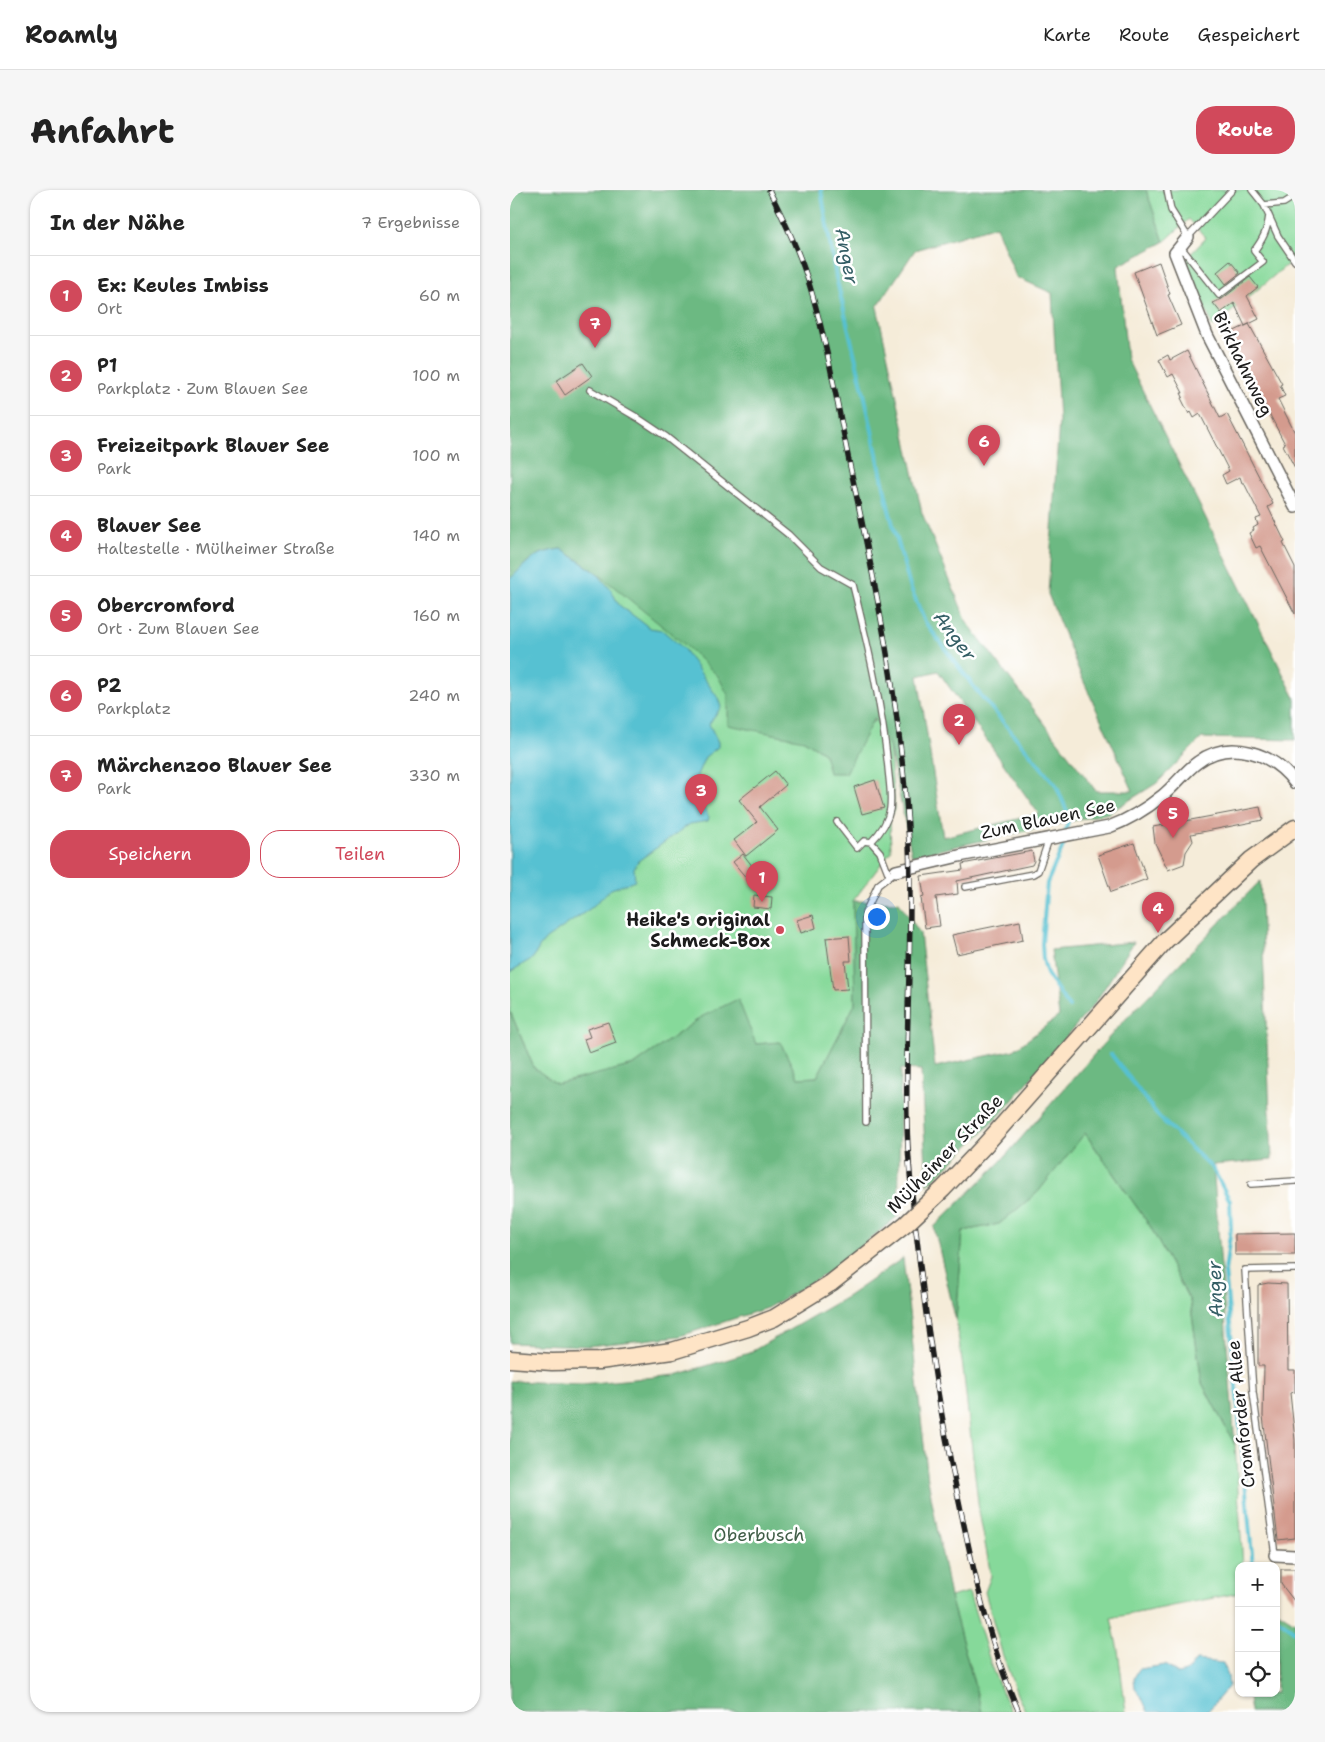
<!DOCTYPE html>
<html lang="de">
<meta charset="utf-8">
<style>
body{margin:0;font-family:"Shantell Sans",sans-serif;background:#f6f6f6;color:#222}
.controls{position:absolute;right:15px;bottom:15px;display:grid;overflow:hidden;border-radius:10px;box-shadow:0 1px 4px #0004}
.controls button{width:45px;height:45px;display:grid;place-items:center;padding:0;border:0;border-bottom:1px solid #e0e0e0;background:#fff;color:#222;font:25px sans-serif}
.you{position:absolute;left:366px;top:726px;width:18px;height:18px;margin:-12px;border:4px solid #fff;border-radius:50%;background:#1a73e8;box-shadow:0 0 0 8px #1a73e833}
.badge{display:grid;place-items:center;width:32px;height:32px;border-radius:50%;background:#d1495b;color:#fff;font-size:16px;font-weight:700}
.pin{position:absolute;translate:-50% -41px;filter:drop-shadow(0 1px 2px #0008)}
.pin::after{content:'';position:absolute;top:26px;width:18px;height:15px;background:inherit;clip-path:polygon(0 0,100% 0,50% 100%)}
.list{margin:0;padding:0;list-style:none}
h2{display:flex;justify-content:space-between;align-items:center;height:65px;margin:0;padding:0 20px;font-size:21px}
h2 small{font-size:16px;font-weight:400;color:#767676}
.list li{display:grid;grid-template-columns:32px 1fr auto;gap:15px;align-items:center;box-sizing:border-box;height:80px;padding:0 20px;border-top:1px solid #e0e0e0}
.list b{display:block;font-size:19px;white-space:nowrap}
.list p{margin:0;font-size:16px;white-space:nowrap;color:#767676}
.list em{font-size:16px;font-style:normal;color:#767676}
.actions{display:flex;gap:10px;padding:15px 20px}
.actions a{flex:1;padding:11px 0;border:1px solid #d1495b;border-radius:20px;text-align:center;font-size:18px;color:#d1495b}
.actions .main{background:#d1495b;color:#fff}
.icon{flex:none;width:28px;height:28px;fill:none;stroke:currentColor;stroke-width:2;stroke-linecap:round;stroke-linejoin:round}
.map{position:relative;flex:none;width:785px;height:1522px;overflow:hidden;border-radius:20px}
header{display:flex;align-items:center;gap:30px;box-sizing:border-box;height:70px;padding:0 25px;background:#fff;border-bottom:1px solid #e0e0e0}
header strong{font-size:24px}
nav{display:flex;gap:28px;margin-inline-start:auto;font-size:18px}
.intro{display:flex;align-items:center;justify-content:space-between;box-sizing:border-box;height:120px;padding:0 30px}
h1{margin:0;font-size:35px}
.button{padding:12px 22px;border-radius:20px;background:#d1495b;color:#fff;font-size:18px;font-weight:700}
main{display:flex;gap:30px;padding:0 30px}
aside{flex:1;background:#fff;border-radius:20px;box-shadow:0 1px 4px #0004}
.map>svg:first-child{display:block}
</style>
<header>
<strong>Roamly</strong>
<nav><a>Karte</a><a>Route</a><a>Gespeichert</a></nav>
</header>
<div class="intro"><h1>Anfahrt</h1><a class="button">Route</a></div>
<main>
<aside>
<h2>In der Nähe<small>7 Ergebnisse</small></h2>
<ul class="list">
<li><span class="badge">1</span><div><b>Ex: Keules Imbiss</b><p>Ort</p></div><em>60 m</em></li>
<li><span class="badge">2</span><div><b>P1</b><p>Parkplatz · Zum Blauen See</p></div><em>100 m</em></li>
<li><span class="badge">3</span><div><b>Freizeitpark Blauer See</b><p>Park</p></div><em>100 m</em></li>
<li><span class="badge">4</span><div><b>Blauer See</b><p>Haltestelle · Mülheimer Straße</p></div><em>140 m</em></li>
<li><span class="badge">5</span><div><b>Obercromford</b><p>Ort · Zum Blauen See</p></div><em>160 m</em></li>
<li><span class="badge">6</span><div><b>P2</b><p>Parkplatz</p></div><em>240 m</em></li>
<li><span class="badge">7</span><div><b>Märchenzoo Blauer See</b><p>Park</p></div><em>330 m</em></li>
</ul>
<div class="actions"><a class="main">Speichern</a><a>Teilen</a></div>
</aside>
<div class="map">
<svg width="785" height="1522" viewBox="0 0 785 1522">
<rect width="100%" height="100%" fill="#fff"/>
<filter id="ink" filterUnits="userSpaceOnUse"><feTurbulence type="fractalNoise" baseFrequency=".02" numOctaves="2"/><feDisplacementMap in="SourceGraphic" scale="10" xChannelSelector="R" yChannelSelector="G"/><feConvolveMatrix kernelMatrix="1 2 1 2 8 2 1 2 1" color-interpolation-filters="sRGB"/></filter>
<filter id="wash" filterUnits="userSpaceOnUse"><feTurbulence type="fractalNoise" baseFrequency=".0096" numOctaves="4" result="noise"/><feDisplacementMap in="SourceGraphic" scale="20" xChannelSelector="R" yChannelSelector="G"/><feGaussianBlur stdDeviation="1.12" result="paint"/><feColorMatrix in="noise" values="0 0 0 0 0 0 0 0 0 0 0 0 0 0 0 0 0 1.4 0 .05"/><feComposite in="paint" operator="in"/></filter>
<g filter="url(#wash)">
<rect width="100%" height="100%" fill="#f5ecd9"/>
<!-- green -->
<path fill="#86d99a" stroke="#517a5b" d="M636,0h149v68l-82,69 -28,-67 21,-22 -17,-19 -25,23z
M51,359l37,23 206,168 20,13 52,-33 13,25 5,53v12l-4,10 1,31 -38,50 2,103 -38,73 -19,1 -18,-36 -24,2 -53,-28 -69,49 -77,20 -23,-17 -24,-57v-432z
M574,942l66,94 40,75 12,82 33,62 8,121h-4v27l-128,25 7,32 8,62h-100l-8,-15 -16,-44 -17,-61 6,-16 -12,-65 -16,-143 -7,-47 7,-90 36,-7 39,-32z
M459,1402l24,79 18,41h-29l-32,-115z"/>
<!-- forest -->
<path fill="#6cb982" stroke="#446a4f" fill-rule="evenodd" d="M0,0h636l18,52 -46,24 9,93 168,339v42l-93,-2 -45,45 -48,30 -197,43 -23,-111 -13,-25h-3l-27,53h-17l-5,-20 -20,-13 -76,-15v-30l-10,-19 -34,-32 -87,-71 -36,-24c-29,4 -31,11 -51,30zM486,36l20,51 36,16 7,127 -11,174 32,79 53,118h-37l-129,-169 -45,-109 -45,-206 38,-57zM428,481l100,142v1l-95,23 -25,-161z
M750,691l12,279 -59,5 22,280 -33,-62 -12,-82 -40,-75 -65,-93 -47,59 -39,32 -36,7 -7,90 -22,-94 67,-66 118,-135z
M343,711l46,1 21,31 15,134 79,-17 45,-34 -8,-66 83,-8 -39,61 -96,113 -72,70 -6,-116 -20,-1 -3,147 -67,55 -64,37 -87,28 -92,10 -78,-3v-332l24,57 23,16 77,-19 69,-49 35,-17 18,45 24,-2 18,36 19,-1 38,-73z
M393,1068l25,222 22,117 32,115h-472v-331l72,3 94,-9 73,-22 99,-57z
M766,1420l19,12v90h-45l-1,-19h27z"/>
<!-- water -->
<path fill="#57c1d2" stroke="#3a6e77" d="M51,359l36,24 14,17 8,15 31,23 12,2 21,18 35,50 3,9 -12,17 9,18v5l-13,10 -8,18 -1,20 13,22 -1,4 -18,3 -52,37 -4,7 1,13 -24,8 -20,19 -45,31 -6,7 -7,12 -23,14v-393c20,-19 23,-26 51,-30z
M686,1470l27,3 5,12 1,11 -20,24 -8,2h-53l-7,-16 -6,-7 -1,-11 5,-9 26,-4 13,9 8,-2z"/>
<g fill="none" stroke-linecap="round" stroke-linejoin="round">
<!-- stream -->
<path stroke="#57c1d2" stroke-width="4" d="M311,0l15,87 29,121 24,112 21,76 15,36 52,69 79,94 13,31 -6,30 -16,37 -5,60 1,16 4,15 22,33
M601,864l48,63 54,52 17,32 1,27 -6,43 28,295
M766,1428l19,13"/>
</g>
<g id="blocks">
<!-- building -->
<path fill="#d49b8e" d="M720,71l10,12 -14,11 -9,-12z
M649,72l11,32 -2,1 13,30 -24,10 -23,-63z
M740,87l8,10 -11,9 12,23 -14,7 -11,-23 -13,10 -8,-10 9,-4z
M739,134l33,60 -2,1 5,11 -7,3 17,34v35l-12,-23 2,-1 -57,-110z
M677,161l33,67 7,-4 46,90 -5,3 17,35 -2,1 12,24v47l-35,-68 -4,2 -7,-15 5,-3 -1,-2 5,-3 -2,-6 5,-2 -17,-34h-2l-2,-6 -14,7 -4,-9 7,-4 -29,-57 -6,4 -3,-6 -2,2 -8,-16 2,-1 -2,-4h2l-10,-19 -5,3 -9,-17 9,-5 2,5z
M73,173l9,13 -27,19 -9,-14z
M265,581l11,14 -26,22 18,23 -32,26 -12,-16 23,-18 -18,-22z
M365,590l9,28 -22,6 -8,-27z
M750,617l3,13 -72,14 2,7 -7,11 -2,12 -16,6 -13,-27 -2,-16z
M624,653l13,36 -36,13 -13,-37z
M522,661l2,10 -2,4 -75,16 1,13 -22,3 4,29 -15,2 -4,-30 3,-1 -3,-21 42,-6 -1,-6z
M233,664l24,31 -9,7 -25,-30z
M244,705l18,2 -1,12 -18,-2z
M303,725l3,13 -15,5 -4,-13z
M510,731l3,19 -66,14 -5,-19z
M339,746l2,25h-6l3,28 -15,1 -7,-52z
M98,832l8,21 -27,10 -5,-14 6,-2 -3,-8z
M785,1043v22h-60v-21z
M758,1093l19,1 1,86h7v22l-5,1 5,47v98l-17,2 -15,-124 1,-50h-6v-81z
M771,1379h14v33l-14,-18z"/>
</g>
</g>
<g filter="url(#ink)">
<use href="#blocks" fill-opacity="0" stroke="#68655e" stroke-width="1"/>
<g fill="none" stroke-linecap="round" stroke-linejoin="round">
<!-- lane casing -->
<g stroke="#68655e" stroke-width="8">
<path id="lane" d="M657,0l4,20 17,27 44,-47
M742,0l12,15 14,31 17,25
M754,15l20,-2 11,-7
M670,56l39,49 44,-33 -9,-11c9,-12 13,-20 15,-35
M80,200l48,28 27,18 124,99 32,32 32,18c15,60 29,121 35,182 1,13 4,28 2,42 -2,13 -10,24 -19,33l-7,-1 -7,7 -20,-26
M361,652l9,10 9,23
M455,697l68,-13 5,-3 11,-32
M356,932l-1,-209 13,-28 18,-14
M741,994l44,-3
M765,1365l-22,-163 -8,-122 50,-1"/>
</g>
<!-- street casing -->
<g stroke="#68655e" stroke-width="14">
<path id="street" d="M678,47l-13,16 32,82 88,172
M386,681l63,-15 150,-29c19,-7 37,-18 53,-31 13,-10 22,-24 36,-34 32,-24 75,-9 97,21
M765,1365l20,1"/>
</g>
<!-- secondary casing -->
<g stroke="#68655e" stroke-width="19">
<path id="secondary" d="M475,955l180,-204 86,-81 44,-32
M0,1169l42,3 47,-1 73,-10 76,-23 26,-10 57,-35"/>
</g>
<!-- lane -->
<use href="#lane" stroke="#fff" stroke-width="5.5"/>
<!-- street -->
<use href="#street" stroke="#fff" stroke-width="11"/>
<!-- secondary -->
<use href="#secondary" stroke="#fee4c6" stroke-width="16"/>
<!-- rail casing -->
<g stroke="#1c1c1c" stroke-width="5.5">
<path id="rail" d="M259,0c16,32 32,65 42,100 17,58 27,117 39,176 27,124 52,250 59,377 4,94 -4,187 -2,281 1,42 6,83 11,124 9,81 21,160 38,239 16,77 31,153 63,225"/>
</g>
<!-- rail -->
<use href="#rail" stroke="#fff" stroke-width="4" stroke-dasharray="11" stroke-linecap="butt"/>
<!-- secondary-bridge casing -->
<g stroke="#68655e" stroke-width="19" stroke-linecap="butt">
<path id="secondary-bridge" d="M321,1093l75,-59 37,-35 42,-44"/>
</g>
<!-- secondary-bridge -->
<use href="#secondary-bridge" stroke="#fee4c6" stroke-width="16"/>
</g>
</g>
<!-- markers -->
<circle fill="#d1495b" stroke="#fff" stroke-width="2" cx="270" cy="740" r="5"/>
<g text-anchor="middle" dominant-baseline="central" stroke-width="5" stroke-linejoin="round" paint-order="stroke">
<!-- street labels -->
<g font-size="18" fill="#1c1c1c" stroke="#fff">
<text transform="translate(733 174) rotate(64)">Birkhahnweg</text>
<text transform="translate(538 629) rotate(-12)">Zum Blauen See</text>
<text transform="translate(435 964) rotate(-46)">Mülheimer Straße</text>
<text transform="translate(731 1224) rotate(-96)">Cromforder Allee</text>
</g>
<!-- poi labels -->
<g font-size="18" font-weight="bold" fill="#1c1c1c" stroke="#fff" text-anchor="end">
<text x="260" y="730">Heike's original<tspan x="260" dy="21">Schmeck-Box</tspan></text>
</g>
<!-- park labels -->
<g font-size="18" fill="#415e48" stroke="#fff">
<text x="249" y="1345">Oberbusch</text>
</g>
<!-- water labels -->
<g font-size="19" font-style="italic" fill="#345e65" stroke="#fff">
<text transform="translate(337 66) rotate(79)">Anger</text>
<text transform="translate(445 446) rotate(53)">Anger</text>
<text transform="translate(705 1099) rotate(-92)">Anger</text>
</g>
</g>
</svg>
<div class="controls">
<button>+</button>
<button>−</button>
<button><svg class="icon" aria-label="locate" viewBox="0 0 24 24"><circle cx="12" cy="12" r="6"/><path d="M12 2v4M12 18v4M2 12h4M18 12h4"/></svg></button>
</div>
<div class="you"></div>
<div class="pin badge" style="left:252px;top:712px">1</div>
<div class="pin badge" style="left:449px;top:555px">2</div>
<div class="pin badge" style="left:191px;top:625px">3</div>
<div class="pin badge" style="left:648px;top:743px">4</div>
<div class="pin badge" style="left:663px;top:648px">5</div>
<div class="pin badge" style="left:474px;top:276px">6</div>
<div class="pin badge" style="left:85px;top:158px">7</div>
</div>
</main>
